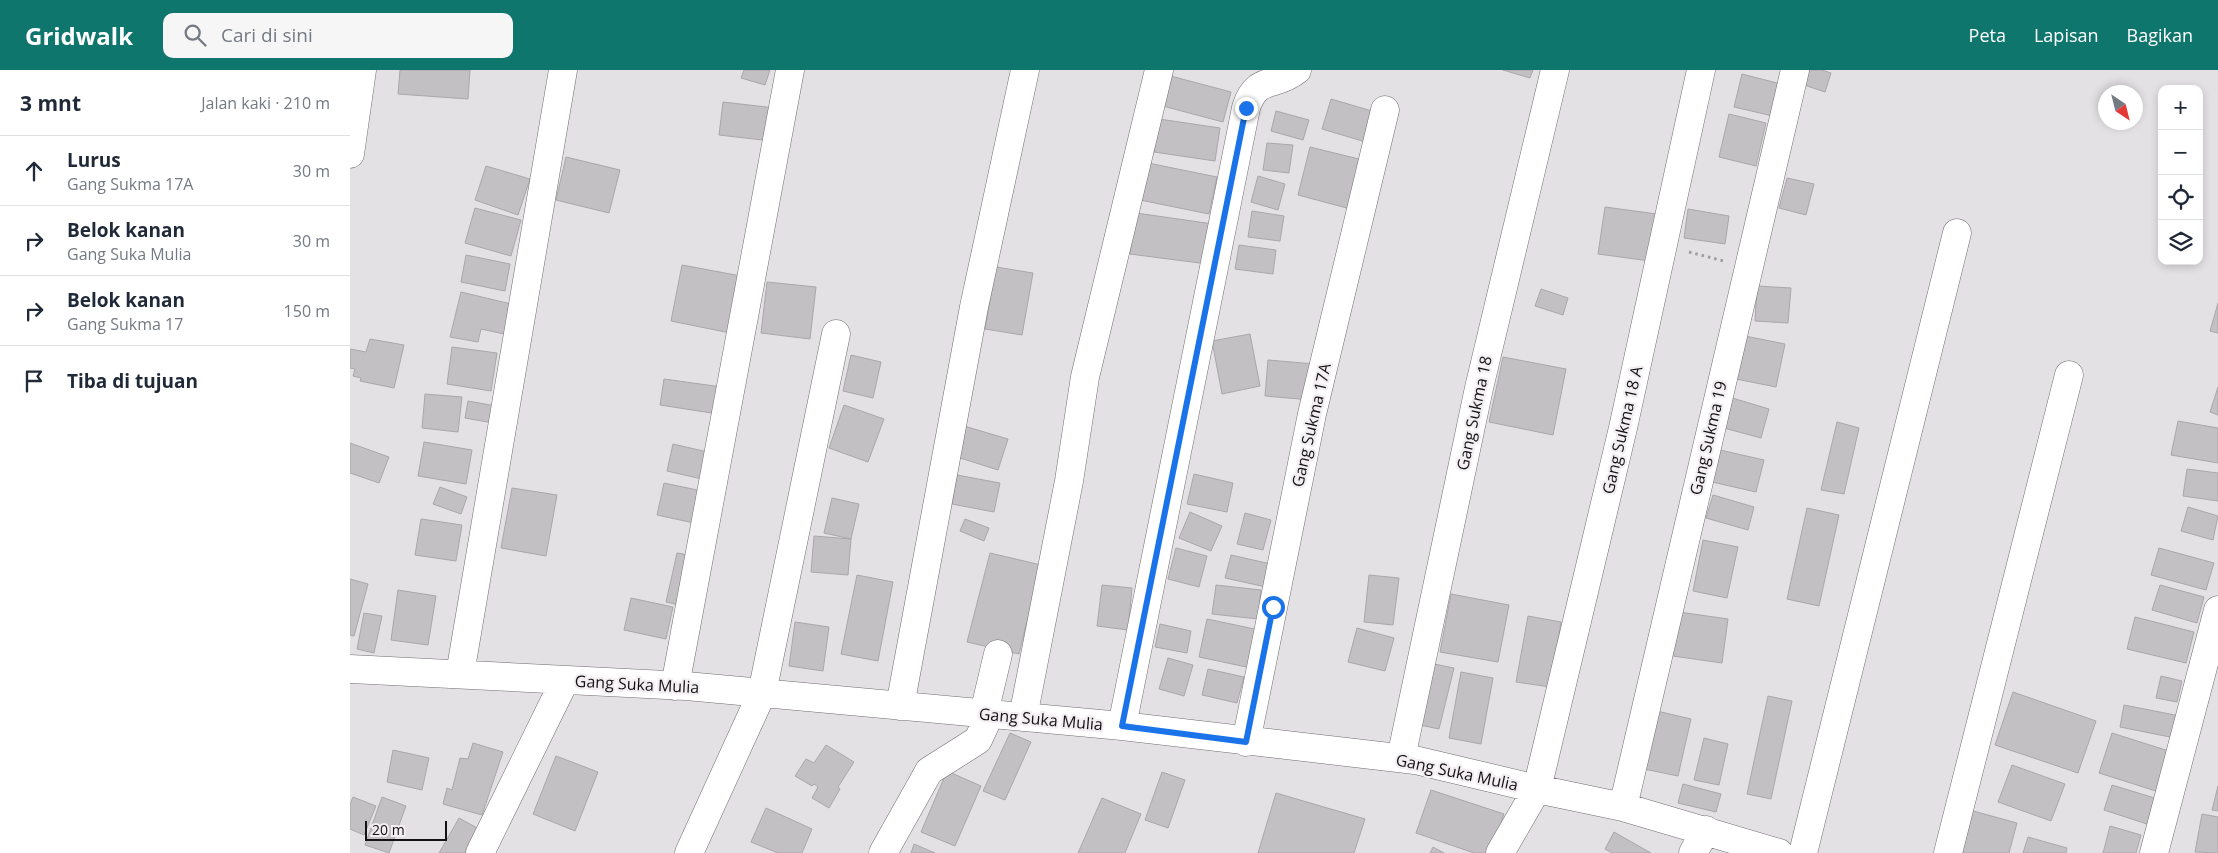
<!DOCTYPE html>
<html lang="id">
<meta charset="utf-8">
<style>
body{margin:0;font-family:"Open Sans",sans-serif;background:#f6f6f7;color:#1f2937}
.controls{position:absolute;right:15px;top:15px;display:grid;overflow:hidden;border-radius:10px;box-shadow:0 2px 8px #0003}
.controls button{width:45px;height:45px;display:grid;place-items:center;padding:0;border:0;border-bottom:1px solid #e0e1e3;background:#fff;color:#1f2937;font:25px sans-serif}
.compass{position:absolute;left:1748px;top:15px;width:45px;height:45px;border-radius:50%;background:#fff;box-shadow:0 2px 8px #0003;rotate:145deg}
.scale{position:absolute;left:15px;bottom:12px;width:82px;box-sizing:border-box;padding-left:5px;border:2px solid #141314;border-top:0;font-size:14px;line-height:18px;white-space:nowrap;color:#141314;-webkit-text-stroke:4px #f2eef2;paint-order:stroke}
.stop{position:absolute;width:15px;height:15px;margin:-11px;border:4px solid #1a73e8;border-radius:50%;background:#fff}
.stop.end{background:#1a73e8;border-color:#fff;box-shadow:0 1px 5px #0008}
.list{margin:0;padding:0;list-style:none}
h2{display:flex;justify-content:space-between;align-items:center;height:65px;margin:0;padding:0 20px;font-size:21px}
h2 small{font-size:16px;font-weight:400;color:#747a83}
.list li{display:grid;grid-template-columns:32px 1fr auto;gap:15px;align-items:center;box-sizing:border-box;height:70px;padding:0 20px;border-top:1px solid #e0e1e3}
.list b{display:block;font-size:19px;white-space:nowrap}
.list p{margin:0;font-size:16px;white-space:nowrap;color:#747a83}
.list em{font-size:16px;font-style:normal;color:#747a83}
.icon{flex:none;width:28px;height:28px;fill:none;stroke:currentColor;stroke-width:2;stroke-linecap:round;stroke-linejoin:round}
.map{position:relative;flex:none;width:1868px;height:783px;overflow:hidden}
header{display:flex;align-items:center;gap:30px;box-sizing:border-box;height:70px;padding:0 25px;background:#0f766e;color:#fff}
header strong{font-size:24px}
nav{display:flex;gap:28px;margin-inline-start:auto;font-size:18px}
.search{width:350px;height:45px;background:#f6f6f7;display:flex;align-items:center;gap:12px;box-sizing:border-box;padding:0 18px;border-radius:10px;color:#747a83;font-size:19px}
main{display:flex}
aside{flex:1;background:#fff}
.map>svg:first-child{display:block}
</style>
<header>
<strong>Gridwalk</strong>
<div class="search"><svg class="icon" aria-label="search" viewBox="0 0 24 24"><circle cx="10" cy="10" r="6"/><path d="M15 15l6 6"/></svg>Cari di sini</div>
<nav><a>Peta</a><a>Lapisan</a><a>Bagikan</a></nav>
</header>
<main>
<aside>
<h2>3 mnt<small>Jalan kaki · 210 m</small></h2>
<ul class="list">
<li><svg class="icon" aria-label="ahead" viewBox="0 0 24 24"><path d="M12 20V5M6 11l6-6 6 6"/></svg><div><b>Lurus</b><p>Gang Sukma 17A</p></div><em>30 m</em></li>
<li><svg class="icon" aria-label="right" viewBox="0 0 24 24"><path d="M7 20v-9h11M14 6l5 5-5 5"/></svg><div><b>Belok kanan</b><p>Gang Suka Mulia</p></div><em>30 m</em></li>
<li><svg class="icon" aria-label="right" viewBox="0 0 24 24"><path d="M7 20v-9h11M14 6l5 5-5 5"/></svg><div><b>Belok kanan</b><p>Gang Sukma 17</p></div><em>150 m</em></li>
<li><svg class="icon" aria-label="arrive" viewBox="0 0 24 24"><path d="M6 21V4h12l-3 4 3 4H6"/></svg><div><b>Tiba di tujuan</b></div></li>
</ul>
</aside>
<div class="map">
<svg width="1868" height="783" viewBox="0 0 1868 783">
<rect width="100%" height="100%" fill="#e4e1e4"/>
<!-- building -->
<path fill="#c3c0c3" stroke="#aaa7aa" d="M50,0h70l-2,29 -70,-5z
M394,0h26l-5,15 -24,-7z
M1153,0h30l-3,8z
M1459,0h13l9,3 -6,19 -21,-7z
M1392,4l39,10 -8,32 -39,-9z
M817,5l64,17 -8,30 -64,-17z
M981,29l48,14 -10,30 -47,-14z
M373,32l52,6 -4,33 -52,-6z
M926,41l33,9 -6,20 -32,-9z
M1379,44l37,9 -10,43 -37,-9z
M809,49l61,9 -5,33 -61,-9z
M917,73l26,2 -4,28 -26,-3z
M960,77l61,15 -13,49 -60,-16z
M216,87l54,13 -11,43 -53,-13z
M798,93l69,14 -8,37 -69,-14z
M136,96l44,13 -12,36 -43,-15z
M908,106l27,8 -7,26 -27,-8z
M1437,108l27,6 -8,31 -27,-7z
M1255,137l52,7 -7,47 -52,-7z
M125,138l46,12 -10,36 -46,-13z
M1338,139l41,7 -4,28 -41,-6z
M902,141l32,5 -4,25 -32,-4z
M786,143l77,11 -6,40 -77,-10z
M889,175l37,5 -3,24 -38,-5z
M116,185l44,9 -5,27 -44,-9z
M332,195l59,11 -11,57 -59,-12z
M646,197l37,6 -11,62 -37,-6z
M417,212l49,5 -6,52 -49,-6z
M1407,216l34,2 -3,35 -33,-2z
M1191,219l27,9 -5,17 -28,-9z
M111,222l50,12 -7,30 -23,-5 -3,13 -28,-5z
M1868,233v30l-8,-2z
M900,264l10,52 -38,8 -10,-53z
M1390,265l45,9 -9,43 -45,-9z
M20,269l34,6 -10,43 -34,-7 1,-3 -8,-2 2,-7 -5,-1v-19l16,3z
M102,277l45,6 -6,38 -44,-7z
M501,285l30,7 -8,36 -30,-7z
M1153,287l63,12 -13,66 -64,-13z
M918,290l47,4 -4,36 -46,-4z
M314,309l58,8 -4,27 -58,-9z
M1868,317v28l-8,-3z
M75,324l37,3 -4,35 -36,-4z
M1379,327l40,12 -8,29 -41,-11z
M118,331l28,5 -3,17 -28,-5z
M494,335l40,14 -16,43 -39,-14z
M1828,351l40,7v35l-47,-8z
M1487,352l22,6 -15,66 -23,-4z
M614,356l44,13 -10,31 -44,-14z
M74,372l48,8 -6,34 -48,-8z
M0,373l39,14 -10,26 -29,-10z
M323,374l39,9 -6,27 -39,-9z
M1370,380l44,10 -8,32 -44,-10z
M1837,399l31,4v28l-35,-5z
M844,404l39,9 -6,29 -40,-8z
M607,405l43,8 -6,29 -42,-8z
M314,413l38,8 -8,32 -37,-8z
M90,417l27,10 -6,17 -28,-10z
M162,418l45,7 -11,61 -45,-8z
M1363,425l41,12 -6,23 -42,-12z
M482,428l27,6 -8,35 -27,-6z
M1838,437l30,9 -5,24 -32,-9z
M1457,438l32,7 -20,91 -32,-7z
M840,442l32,14 -11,25 -32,-13z
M895,443l26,7 -8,30 -26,-6z
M71,449l41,6 -6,36 -41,-6z
M615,449l24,9 -5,13 -24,-10z
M464,466l37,3 -3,36 -37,-3z
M1353,470l35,7 -11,51 -34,-7z
M826,478l31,8 -8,31 -31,-8z
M1809,478l55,15 -8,27 -55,-15z
M327,483l18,3 -11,50 -18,-4z
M640,483l51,12 -22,89 -52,-12z
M881,485l40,9 -5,23 -41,-9z
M507,505l36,7 -15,79 -37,-7z
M1019,505l30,3 -6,47 -29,-3z
M0,509l18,5 -14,52 -4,-1z
M752,515l30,3 -4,42 -31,-4z
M866,515l45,5 -3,29 -46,-5z
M1810,515l44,12 -7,26 -45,-13z
M48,520l38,6 -8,49 -37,-5z
M1101,524l58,11 -11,57 -58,-10z
M281,528l42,9 -7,32 -42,-9z
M1322,541l56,8 -6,44 -56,-8z
M14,543l18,3 -8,37 -17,-4z
M1178,546l33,6 -11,65 -34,-5z
M1785,547l59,15 -8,31 -59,-14z
M857,549l57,12 -8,38 -57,-12z
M445,552l34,5 -6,44 -34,-5z
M810,554l31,7 -4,22 -32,-6z
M1007,558l37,10 -9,33 -37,-9z
M818,588l25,7 -9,31 -25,-7z
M1084,594l20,4 -15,61 -19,-4z
M858,599l36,8 -7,26 -35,-8z
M1111,602l32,6 -12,66 -32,-6z
M1811,606l21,5 -5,21 -21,-4z
M1663,622l83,29 -18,52 -83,-28z
M1418,626l24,5 -21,98 -24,-5z
M1774,635l56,11 -5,22 -55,-11z
M1307,641l34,8 -13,57 -34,-7z
M660,663l21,9 -26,58 -22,-9z
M1762,663l63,20 -13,40 -63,-20z
M1354,668l24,6 -9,41 -25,-5z
M123,673l30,9 -21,63 -39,-11 4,-16 5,2 8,-32 8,1z
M476,675l28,17 -16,25 2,2 -11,19 -17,-10 6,-11 -4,-3 -2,2 -17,-10 11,-17 8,4z
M43,680l36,8 -7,32 -35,-8z
M206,686l42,16 -23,59 -42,-17z
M1662,695l53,19 -14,37 -53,-19z
M597,701l34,15 -26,60 -34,-14z
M812,702l23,8 -17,48 -23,-8z
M1333,714l38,10 -5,18 -38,-9z
M1762,715l46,14 -8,26 -46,-15z
M1868,716v25l-6,-1z
M1081,720l73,24 -13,39h-17l-58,-20z
M926,723l89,26 -11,34h-96z
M3,727l23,9 -12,29 -14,-6v-25z
M32,727l24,9 -17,47 -24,-8z
M752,728l39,16 -16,39h-47z
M416,738l46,21 -10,24h-24l-27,-11z
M1616,739l51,14 -8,30h-56z
M1852,744l16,3v36l-23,-1z
M109,748l20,11 -13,24h-27z
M1760,756l31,9 -5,18h-33z
M1264,762l37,21h-39l-7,-4z
M1678,767l39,11 -1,5h-43z
M564,774l21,9h-24z
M1083,777l11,6h-14z"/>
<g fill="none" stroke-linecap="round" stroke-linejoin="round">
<!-- minor casing -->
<g stroke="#706d70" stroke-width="29">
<path id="minor" d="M0,84l12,-84
M0,599l336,17 436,40 293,34 122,29 86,18 156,46
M110,604l103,-604
M325,616l115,-616
M550,636l74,-399 51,-237
M634,643l14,-59
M673,647l46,-236 16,-104 74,-307
M772,656l124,-618c10,-33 29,-20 51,-38
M896,672l66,-328 73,-304
M1051,688l78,-370 76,-318
M1273,737l172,-737
M130,783l85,-173
M339,783l73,-160 74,-359
M533,783l46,-82 49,-31 12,-26
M1150,783l37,-64 86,-361 78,-358
M1343,783l13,-23
M1453,783l154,-620
M1598,783l121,-478
M1804,783l64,-243"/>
</g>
<!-- path -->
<path stroke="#9f9c9f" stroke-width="3" stroke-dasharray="2.5 4" stroke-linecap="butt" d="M1339,182l35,9"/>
<!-- minor -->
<use href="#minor" stroke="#fff" stroke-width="28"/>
</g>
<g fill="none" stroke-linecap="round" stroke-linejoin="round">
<!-- route -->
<path stroke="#1a73e8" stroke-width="6" d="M896,38l-124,618 124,16 27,-135"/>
</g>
<g text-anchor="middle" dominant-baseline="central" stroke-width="4.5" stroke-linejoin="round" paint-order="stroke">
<!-- street labels -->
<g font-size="16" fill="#141314" stroke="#f2eef2">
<text transform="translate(1124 343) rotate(-78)">Gang Sukma 18</text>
<text transform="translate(961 355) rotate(-77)">Gang Sukma 17A</text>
<text transform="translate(1272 360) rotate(-77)">Gang Sukma 18 A</text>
<text transform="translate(1358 368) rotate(-77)">Gang Sukma 19</text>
<text transform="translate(287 614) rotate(3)">Gang Suka Mulia</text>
<text transform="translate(691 649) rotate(5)">Gang Suka Mulia</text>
<text transform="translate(1107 702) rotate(12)">Gang Suka Mulia</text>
</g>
</g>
</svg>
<div class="controls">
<button>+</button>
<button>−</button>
<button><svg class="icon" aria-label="locate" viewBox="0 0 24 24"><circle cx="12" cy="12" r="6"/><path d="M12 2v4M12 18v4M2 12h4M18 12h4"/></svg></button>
<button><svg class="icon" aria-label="layers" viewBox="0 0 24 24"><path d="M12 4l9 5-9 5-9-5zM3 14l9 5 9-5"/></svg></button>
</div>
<svg class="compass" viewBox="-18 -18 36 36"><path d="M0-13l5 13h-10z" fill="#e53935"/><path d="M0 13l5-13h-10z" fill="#747a83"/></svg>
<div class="scale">20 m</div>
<div class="stop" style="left:923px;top:537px"></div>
<div class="stop end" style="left:896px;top:38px"></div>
</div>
</main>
